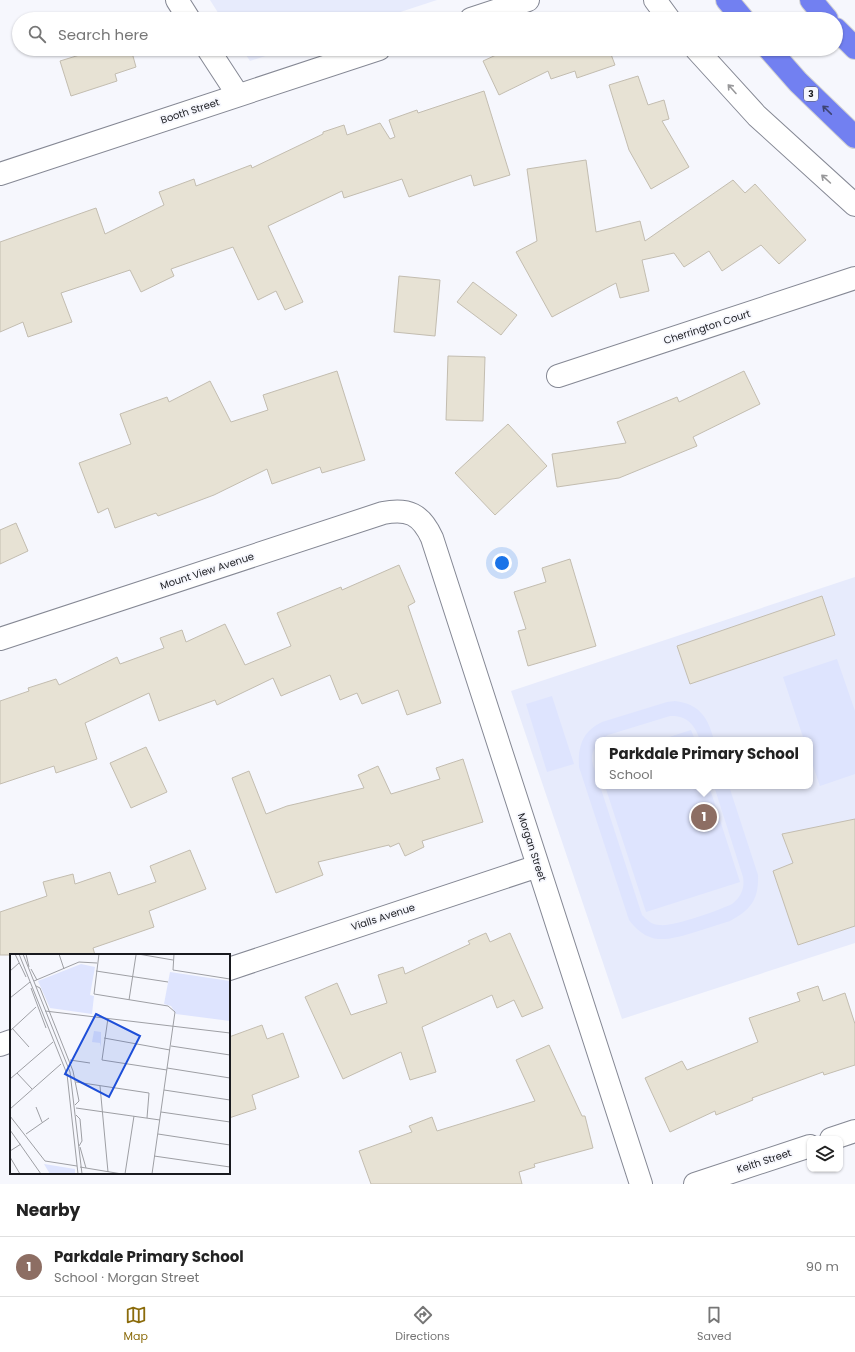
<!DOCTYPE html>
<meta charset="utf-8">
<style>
body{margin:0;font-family:Poppins,sans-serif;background:#f6f6f6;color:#222}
.controls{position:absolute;right:12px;bottom:12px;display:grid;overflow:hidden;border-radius:8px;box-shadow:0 1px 3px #0004}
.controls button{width:36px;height:36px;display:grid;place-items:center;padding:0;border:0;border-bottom:1px solid #e0e0e0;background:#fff;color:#222;font:20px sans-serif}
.you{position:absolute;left:502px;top:563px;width:14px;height:14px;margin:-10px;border:3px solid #fff;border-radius:50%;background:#1a73e8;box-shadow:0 0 0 6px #1a73e833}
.badge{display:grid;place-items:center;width:26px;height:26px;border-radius:50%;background:#8b6b0b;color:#fff;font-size:13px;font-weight:700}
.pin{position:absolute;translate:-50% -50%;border:2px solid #fff;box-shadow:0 1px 4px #0006}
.popup{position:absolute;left:595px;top:737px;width:218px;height:52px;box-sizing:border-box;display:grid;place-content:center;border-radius:8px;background:#fff;filter:drop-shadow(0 1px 3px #0005);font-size:13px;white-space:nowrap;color:#767676}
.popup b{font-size:15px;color:#222}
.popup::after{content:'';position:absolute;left:50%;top:100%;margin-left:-8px;border:8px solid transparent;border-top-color:#fff}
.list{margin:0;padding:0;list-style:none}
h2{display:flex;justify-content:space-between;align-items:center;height:52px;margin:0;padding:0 16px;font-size:17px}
h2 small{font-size:13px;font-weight:400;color:#767676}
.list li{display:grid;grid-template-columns:26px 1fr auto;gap:12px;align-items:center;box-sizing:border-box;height:60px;padding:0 16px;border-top:1px solid #e0e0e0}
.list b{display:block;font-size:15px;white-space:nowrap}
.list p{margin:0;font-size:13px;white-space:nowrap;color:#767676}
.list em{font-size:13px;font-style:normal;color:#767676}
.icon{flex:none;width:22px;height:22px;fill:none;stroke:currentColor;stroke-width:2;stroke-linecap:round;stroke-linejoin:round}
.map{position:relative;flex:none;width:855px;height:1184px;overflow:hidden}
.search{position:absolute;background:#fff;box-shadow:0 1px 3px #0004;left:12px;right:12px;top:12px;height:44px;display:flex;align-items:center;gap:10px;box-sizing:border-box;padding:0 14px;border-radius:22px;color:#767676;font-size:15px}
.sheet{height:112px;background:#fff}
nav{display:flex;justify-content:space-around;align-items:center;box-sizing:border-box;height:56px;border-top:1px solid #e0e0e0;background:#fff;font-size:11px;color:#767676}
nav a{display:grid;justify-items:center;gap:2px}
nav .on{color:#8b6b0b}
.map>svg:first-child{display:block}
</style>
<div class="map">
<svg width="855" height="1184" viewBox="0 0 855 1184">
<rect width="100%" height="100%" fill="#f6f7fd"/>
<!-- built -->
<path fill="#e7ebfc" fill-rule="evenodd" d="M210,0h227l-58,19h-157z
M242,49h45l-37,12z
M855,577v366l-233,76 -111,-328zM598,740h212v46h-212z"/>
<!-- green -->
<path fill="#dee4fe" d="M837,659l18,52v63l-35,12 -10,-29v-17h-6l-21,-63z
M552,696l22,68 -27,8 -21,-68z
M675,701c25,3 33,17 39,39h-14c-5,-15 -13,-25 -30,-24l-62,19 -8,5h-2c-1,6 -6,11 -6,18 0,9 6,18 6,28h2l42,129c5,5 10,10 18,10 12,2 60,-15 72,-21 9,-7 13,-16 11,-27l-29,-91h15l29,89c1,24 -7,35 -28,46 -13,4 -25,8 -38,12 -27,8 -44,12 -63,-13l-50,-153c-1,-21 3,-35 23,-45l65,-20z
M691,730l4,10h-35z
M605,786h104l31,96 -94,30z"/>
<!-- building -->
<path fill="#e7e2d4" stroke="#c3bdb0" d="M99,49h32l5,18 -21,7 2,7 -46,15 -11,-35z
M509,49h100l6,16 -38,13 -2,-7 -24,8 -3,-8 -49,24 -16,-34z
M638,76l10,29 16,-5 5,19 -7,2 27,46 -38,22 -22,-39 -20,-65z
M484,91l26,84 -36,11 -3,-11 -62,22 -7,-18 -58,19 -2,-7 -74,35 35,76 -18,8 -9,-19 -18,9 -25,-53 -62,22 3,7 -33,16 -11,-22 -69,23 11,29 -44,15 -5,-15 -23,10v-90l96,-34 9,26 59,-29 -5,-13 35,-13 2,7 55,-21 1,3 71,-34v-2l21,-7 3,10 33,-12 10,16 5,-2 -6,-17 28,-10 1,3z
M586,160l10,72 44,-11 5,20 88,-61 12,13 10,-9 51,56 -27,24 -18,-19 -39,26 -13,-20 -25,16 -10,-14 -32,7 7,31 -29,7 -4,-15 -64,34 -36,-65 21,-11 -10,-72z
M399,276l41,4 -5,56 -41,-4z
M473,282l44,33 -16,20 -44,-33z
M448,356l37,1 -2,64 -37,-1z
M337,371l28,89 -43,13 -2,-6 -48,17 -5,-15 -53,26 -56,21 -2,-3 -41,15 -7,-20 -10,5 -19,-50 52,-19 -11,-30 47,-17 2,5 41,-21 21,41 37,-12 -5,-15z
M744,371l16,33 -67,33 4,9 -78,32 -62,9 -5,-33 74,-11 -9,-21 60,-25 2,5z
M508,424l39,42 -52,49 -40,-42z
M16,523l12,28 -28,13v-34z
M570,559l26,87 -68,20 -10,-35 8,-2 -12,-37 32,-10 -4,-14z
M399,565l16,37 -7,4 33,97 -34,12 -9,-25 -36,14 -5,-11 -17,7 -10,-25 -49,21 -8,-18 -56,27 -2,-5 -56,21 -10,-28 -64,30 12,36 -41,14 -2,-7 -54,18v-83l29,-10 -1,-3 28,-9 3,6 58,-28 3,7 44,-16 -4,-10 22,-8 4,12 39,-18 20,41 46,-19 -14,-33 64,-26 1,3z
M822,596l13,39 -145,49 -13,-38z
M146,747l21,45 -36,16 -21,-45z
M463,759l20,63 -61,19 2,6 -19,9 -6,-13 -9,4 -1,-2 -71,17 5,13 -47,18 -44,-115 17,-7 17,43 21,-8 77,-18 -6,-13 20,-9 13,28 49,-15 -4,-11z
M855,819v107l-57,19 -25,-74 20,-8 -11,-29z
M190,850l16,39 -57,22 5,16 -61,21 2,7h-95v-43l47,-16 -4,-14 30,-8 2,10 35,-12 8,23 38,-13 -6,-16z
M486,933l4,9 20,-9 33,75 -21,9 -8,-17 -17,8 -5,-13 -70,32 14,45 -26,8 -9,-28 -58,27 -38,-82 32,-14 14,32 36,-12 -9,-28 25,-8 2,7 65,-30 -2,-3z
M818,986l5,15 22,-8 10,31v41l-31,10 -1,-3 -71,26 1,2 -37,15 -1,-4 -45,21 -25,-54 37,-17 5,9 71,-28 -9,-24 51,-17 -3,-8z
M262,1025l5,14 16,-6 16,44 -47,18 4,14 -27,9v-81z
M549,1045l33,71h3l8,32 -59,16 1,3 -16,5 3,12h-151l-12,-33 53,-19 -3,-6 23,-9 5,14 98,-30 -19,-41z"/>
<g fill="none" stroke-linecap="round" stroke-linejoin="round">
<!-- street casing -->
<g stroke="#858894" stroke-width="24">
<path id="street" d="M177,0l12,19
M655,0l14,19
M471,19l57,-19
M208,49l30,46
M696,49l61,67 98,89
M0,174l379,-125
M558,376l297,-98
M0,639l383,-126c25,-5 38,1 49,25l209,646
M229,969l309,-103
M0,1045l11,-4
M831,1139l24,-8
M695,1184l115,-38"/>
</g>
<!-- highway casing -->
<g stroke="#d1d1d2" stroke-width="24">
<path id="highway" d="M727,0l16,19
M811,0l16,19
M836,29l19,19
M769,49l29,33 57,55"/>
</g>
<!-- street -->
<use href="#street" stroke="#fff" stroke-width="22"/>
<!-- highway -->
<use href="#highway" stroke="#7280f1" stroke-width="22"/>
</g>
<!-- one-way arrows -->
<defs><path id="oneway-shaft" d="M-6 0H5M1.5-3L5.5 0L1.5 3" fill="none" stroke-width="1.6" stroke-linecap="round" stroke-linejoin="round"/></defs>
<g stroke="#98989a">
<use href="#oneway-shaft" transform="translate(732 89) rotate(-132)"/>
<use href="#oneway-shaft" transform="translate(826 179) rotate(-138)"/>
</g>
<use stroke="#3d4373" href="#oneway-shaft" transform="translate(827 110) rotate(-136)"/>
<g text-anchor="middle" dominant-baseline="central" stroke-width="3.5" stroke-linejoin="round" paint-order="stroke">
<!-- shield labels -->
<rect fill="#f6f7fd" stroke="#5b5c62" stroke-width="1" x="804" y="87" width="14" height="14" rx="3"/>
<g font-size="9" font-weight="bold" fill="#191a1f">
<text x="811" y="94">3</text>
</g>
<!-- street labels -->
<g font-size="10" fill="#191a1f" stroke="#f6f7fd">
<text transform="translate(190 111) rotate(-18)">Booth Street</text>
<text transform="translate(707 327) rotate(-18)">Cherrington Court</text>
<text transform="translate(207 571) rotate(-18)">Mount View Avenue</text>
<text transform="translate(532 847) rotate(72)">Morgan Street</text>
<text transform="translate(383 917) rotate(-18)">Vialls Avenue</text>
<text transform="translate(764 1161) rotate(-18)">Keith Street</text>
</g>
</g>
<!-- overview -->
<g transform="translate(10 954)">
<rect width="220" height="220" fill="#f6f7fd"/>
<path d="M71,10l14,3 -5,28 4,1 -2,18 -42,-6 -12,-27zM160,18l60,9v40l-54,-7 -5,-8 -7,-2zM84,77l7,1v15l-1,-4 -8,-1zM34,210l31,5v5h-25z" fill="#dee4fe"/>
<path fill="none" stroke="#9e9fa4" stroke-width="1" d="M5,0l11,23M9,0l48,120 11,100M13,0l47,118 12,102M16,0l3,13M49,0l5,15M89,0l-5,40 74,12 7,6 -23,162M128,0l35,6M164,0l-1,16 57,9M21,15l6,11M0,17l9,-8M86,17l72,11M24,27l45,-19 18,1M26,32l4,2 33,83 6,30 -4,4M21,34l15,40M0,44l20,-16M119,46l7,-45M35,57l185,22M98,64l-6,42 65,10M2,74l17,19M0,77l26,-24M94,84l66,12M161,92l59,9M60,106l20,3M157,114l63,10M7,119l15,16M0,125l43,-37M66,128l73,11 -2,25M90,132l8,86M154,136l66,10M26,153l6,15M66,154l84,12M0,155l51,-45M151,158l69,10M66,161l4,4 2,22 -3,5M0,162l35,45 32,5M0,176l31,44M16,180l23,-16M148,180l72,11M70,193l6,21M0,197l11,-7M144,202l76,11M0,203l10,17M70,213l42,7M115,220l9,-58"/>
<path fill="#1d4ed8" fill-opacity="0.15" stroke="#1d4ed8" stroke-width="2" d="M86,60l44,22 -31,61 -44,-23z"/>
<rect width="220" height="220" fill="none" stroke="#191a1f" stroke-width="2"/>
</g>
</svg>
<div class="controls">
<button><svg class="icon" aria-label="layers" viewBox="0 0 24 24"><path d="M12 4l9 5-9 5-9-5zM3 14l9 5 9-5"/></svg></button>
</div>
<div class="you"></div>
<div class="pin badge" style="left:704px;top:817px;background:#8d6e63">1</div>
<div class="popup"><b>Parkdale Primary School</b>School</div>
<div class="search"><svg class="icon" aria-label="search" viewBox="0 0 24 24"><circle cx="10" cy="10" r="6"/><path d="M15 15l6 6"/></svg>Search here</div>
</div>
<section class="sheet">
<h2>Nearby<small></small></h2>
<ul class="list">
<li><span class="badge" style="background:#8d6e63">1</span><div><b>Parkdale Primary School</b><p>School · Morgan Street</p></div><em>90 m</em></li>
</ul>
</section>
<nav>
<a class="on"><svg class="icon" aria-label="map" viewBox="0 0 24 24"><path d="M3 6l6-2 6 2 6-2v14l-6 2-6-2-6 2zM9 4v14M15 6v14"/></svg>Map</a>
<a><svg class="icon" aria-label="directions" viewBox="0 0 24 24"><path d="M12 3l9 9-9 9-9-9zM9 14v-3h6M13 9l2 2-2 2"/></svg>Directions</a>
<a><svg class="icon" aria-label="saved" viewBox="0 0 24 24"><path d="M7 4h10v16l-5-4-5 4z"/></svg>Saved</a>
</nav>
